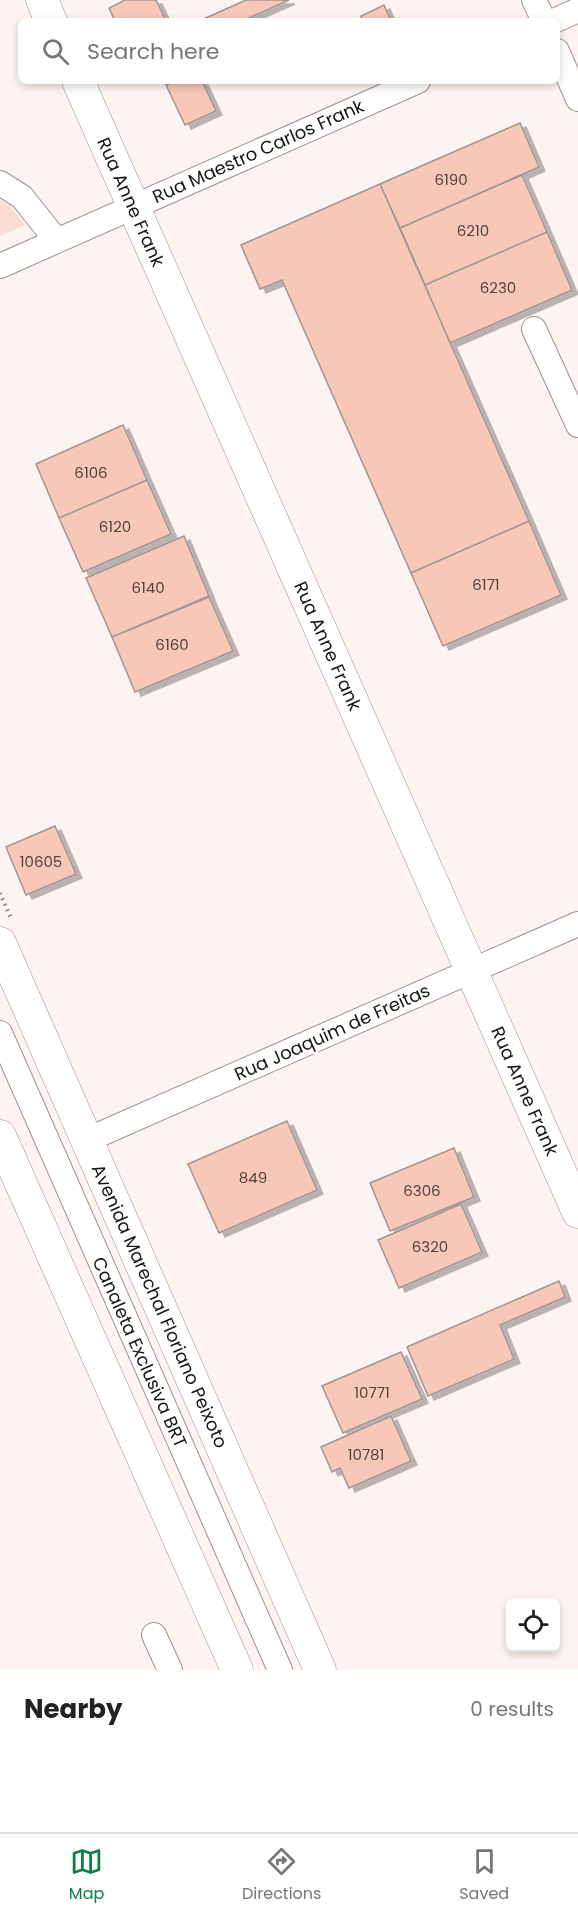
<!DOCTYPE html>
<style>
body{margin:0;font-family:Poppins,sans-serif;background:#f6f6f6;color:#222}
.controls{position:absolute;right:18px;bottom:18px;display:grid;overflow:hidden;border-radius:9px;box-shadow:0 3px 9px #0003}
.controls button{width:54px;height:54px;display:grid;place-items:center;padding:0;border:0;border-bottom:2px solid #e0e0e0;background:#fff;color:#222;font:30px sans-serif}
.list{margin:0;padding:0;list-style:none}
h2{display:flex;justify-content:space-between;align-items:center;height:78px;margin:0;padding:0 24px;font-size:26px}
h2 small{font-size:20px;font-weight:400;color:#767676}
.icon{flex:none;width:33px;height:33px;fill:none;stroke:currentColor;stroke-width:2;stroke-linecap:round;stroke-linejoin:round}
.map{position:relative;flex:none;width:578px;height:1670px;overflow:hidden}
.search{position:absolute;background:#fff;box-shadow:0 3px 9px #0003;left:18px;right:18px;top:18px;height:66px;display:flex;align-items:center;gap:15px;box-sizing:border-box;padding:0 21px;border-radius:9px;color:#767676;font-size:22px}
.sheet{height:162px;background:#fff}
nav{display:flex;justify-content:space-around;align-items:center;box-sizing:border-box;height:84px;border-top:2px solid #e0e0e0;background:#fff;font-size:16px;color:#767676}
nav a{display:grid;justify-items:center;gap:3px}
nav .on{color:#0b8043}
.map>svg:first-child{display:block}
</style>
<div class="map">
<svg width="578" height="1670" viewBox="0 0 578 1670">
<defs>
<filter id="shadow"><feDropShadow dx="6" dy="4" stdDeviation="0" flood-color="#0004"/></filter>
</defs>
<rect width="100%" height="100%" fill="#fdf3f0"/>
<!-- green -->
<path fill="#f9dbd1" d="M0,200l10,6 15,19 -25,11z"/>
<!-- building -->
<path fill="#f9c7b8" stroke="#9f9693" stroke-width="1.5" filter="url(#shadow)" d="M125,0h31l10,21h-51l-6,-13z
M246,0h43l-47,21h-43z
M384,5l7,16h-28l-2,-5z
M176,81h26l14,30 -31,14 -19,-40z
M520,123l19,44 -139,61 -20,-44z
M522,175l25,57 -122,53 -25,-57z
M380,184l149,337 -118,52 -129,-293 -22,9 -19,-44z
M547,232l25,58 -122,53 -25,-58z
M123,425l24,55 -88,38 -23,-54z
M147,480l24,54 -88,38 -24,-54z
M529,521l32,74 -118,51 -32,-73z
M184,536l25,60 -97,41 -26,-59z
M209,597l24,54 -98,41 -23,-55z
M55,826l21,48 -50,21 -20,-48z
M287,1121l30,69 -98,43 -31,-69z
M454,1148l20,49 -84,34 -20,-48z
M461,1204l21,48 -83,36 -21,-48z
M559,1281l6,16 -65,28 14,34 -86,37 -21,-49z
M401,1352l21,47 -79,34 -21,-47z
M391,1416l20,45 -62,27 -9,-20 -8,4 -11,-25z"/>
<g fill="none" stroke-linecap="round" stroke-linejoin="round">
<!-- minor casing -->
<g stroke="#9b928f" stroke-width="26">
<path id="minor" d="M534,0l10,21
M554,21l24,-11
M557,51l21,48
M0,183l22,14 35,44
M0,266l418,-185
M534,329l44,96
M0,1033l280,637
M87,1140l491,-216
M154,1635l16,35"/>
</g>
<!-- major casing -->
<g stroke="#9b928f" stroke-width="33">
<path id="major" d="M42,0l9,21
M78,81l500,1131
M0,943l320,727
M0,1136l237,534"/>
</g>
<!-- path -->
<path stroke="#867f7d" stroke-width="4" stroke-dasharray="1.5 4.5" stroke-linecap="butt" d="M0,893l11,25"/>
<!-- minor -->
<use href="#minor" stroke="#fff" stroke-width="24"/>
<!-- major -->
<use href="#major" stroke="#fff" stroke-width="32"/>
</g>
<g text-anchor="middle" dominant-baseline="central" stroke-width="4.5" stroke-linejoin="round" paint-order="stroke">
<!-- number labels -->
<g font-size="15" fill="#51423d">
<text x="451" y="179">6190</text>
<text x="473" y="230">6210</text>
<text x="498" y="287">6230</text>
<text x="91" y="472">6106</text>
<text x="115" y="526">6120</text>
<text x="486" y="584">6171</text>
<text x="148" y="587">6140</text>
<text x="172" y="644">6160</text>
<text x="41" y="861">10605</text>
<text x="253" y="1177">849</text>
<text x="422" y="1190">6306</text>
<text x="430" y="1246">6320</text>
<text x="372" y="1392">10771</text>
<text x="366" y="1454">10781</text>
</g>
<!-- street labels -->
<g font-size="18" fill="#191514" stroke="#fff">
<text transform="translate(258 151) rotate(-24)">Rua Maestro Carlos Frank</text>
<text transform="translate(131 202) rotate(66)">Rua Anne Frank</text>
<text transform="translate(328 646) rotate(66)">Rua Anne Frank</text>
<text transform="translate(332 1032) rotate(-24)">Rua Joaquim de Freitas</text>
<text transform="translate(525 1091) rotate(66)">Rua Anne Frank</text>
<text transform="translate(160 1306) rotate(66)">Avenida Marechal Floriano Peixoto</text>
<text transform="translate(140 1352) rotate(66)">Canaleta Exclusiva BRT</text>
</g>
</g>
</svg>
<div class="controls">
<button><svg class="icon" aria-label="locate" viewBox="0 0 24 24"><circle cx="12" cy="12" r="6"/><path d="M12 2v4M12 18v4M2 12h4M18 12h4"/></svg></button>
</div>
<div class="search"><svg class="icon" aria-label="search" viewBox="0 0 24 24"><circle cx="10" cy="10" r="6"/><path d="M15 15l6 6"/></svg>Search here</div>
</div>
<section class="sheet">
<h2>Nearby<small>0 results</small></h2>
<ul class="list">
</ul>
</section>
<nav>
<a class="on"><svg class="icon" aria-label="map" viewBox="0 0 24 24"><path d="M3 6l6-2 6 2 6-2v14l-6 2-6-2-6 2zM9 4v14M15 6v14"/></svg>Map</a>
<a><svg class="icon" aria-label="directions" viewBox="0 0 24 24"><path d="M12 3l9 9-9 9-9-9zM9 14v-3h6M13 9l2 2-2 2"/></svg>Directions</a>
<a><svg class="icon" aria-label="saved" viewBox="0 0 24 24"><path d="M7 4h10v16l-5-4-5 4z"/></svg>Saved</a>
</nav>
